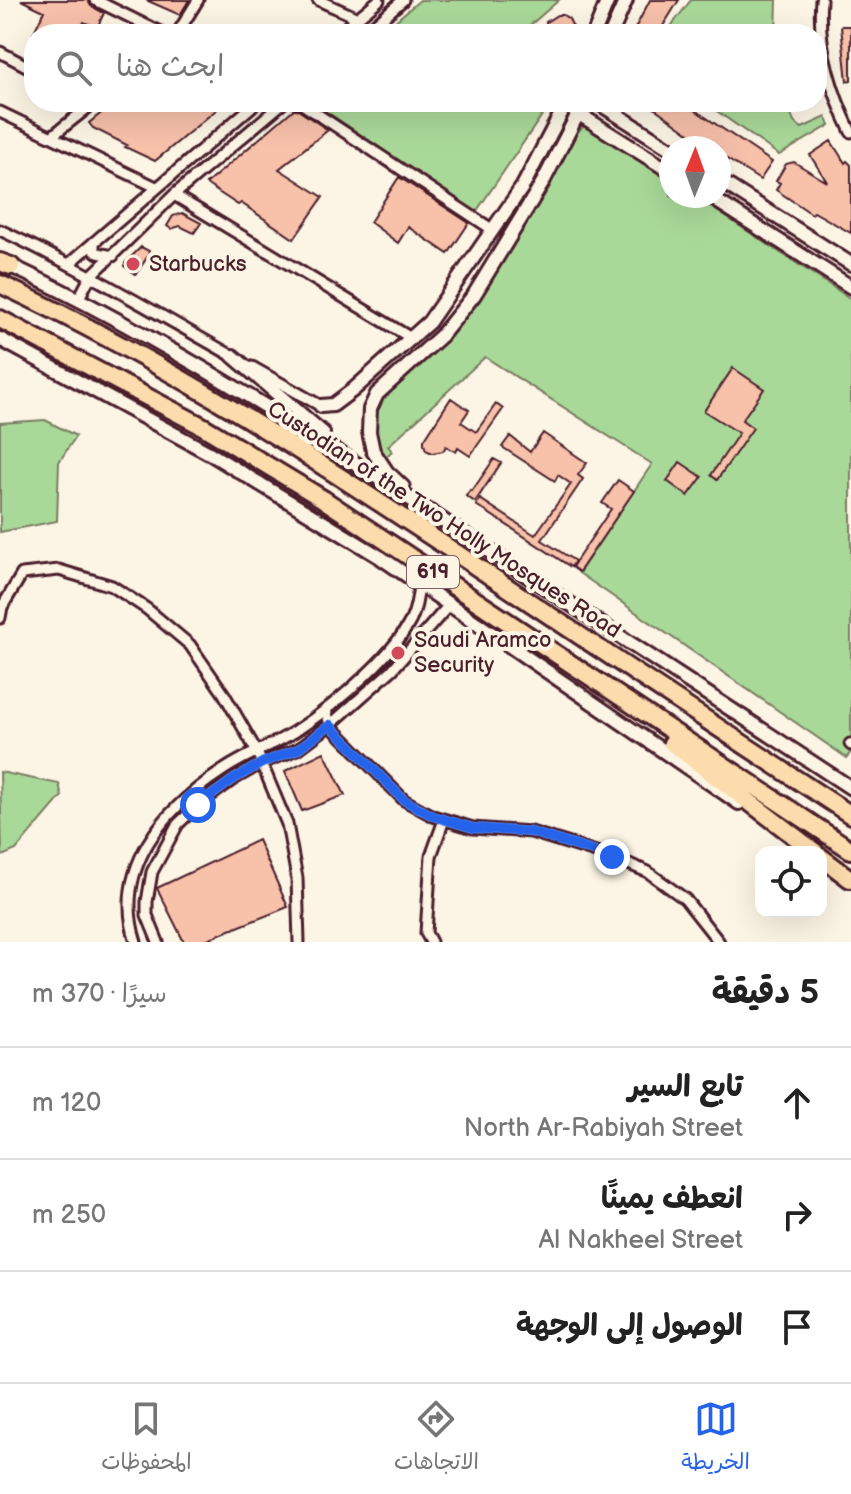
<!DOCTYPE html>
<html lang="ar">
<meta charset="utf-8">
<style>
body{margin:0;font-family:"Balsamiq Sans","Playpen Sans Arabic",sans-serif;background:#f2f2f2;color:#222;direction:rtl}
.controls{position:absolute;right:24px;bottom:24px;display:grid;overflow:hidden;border-radius:16px;box-shadow:0 8px 32px #0002}
.controls button{width:72px;height:72px;display:grid;place-items:center;padding:0;border:0;border-bottom:2px solid #e0e0e0;background:#fff;color:#222;font:40px sans-serif}
.compass{position:absolute;left:659px;top:136px;width:72px;height:72px;border-radius:50%;background:#fff;box-shadow:0 8px 32px #0002;rotate:1deg}
.stop{position:absolute;width:24px;height:24px;margin:-18px;border:6px solid #2563eb;border-radius:50%;background:#fff}
.stop.end{background:#2563eb;border-color:#fff;box-shadow:0 2px 8px #0008}
.list{margin:0;padding:0;list-style:none}
h2{display:flex;justify-content:space-between;align-items:center;height:104px;margin:0;padding:0 32px;font-size:34px}
h2 small{font-size:26px;font-weight:400;color:#767676}
.list li{display:grid;grid-template-columns:52px 1fr auto;gap:24px;align-items:center;box-sizing:border-box;height:112px;padding:0 32px;border-top:2px solid #e0e0e0}
.list b{display:block;font-size:30px;white-space:nowrap}
.list p{margin:0;font-size:26px;white-space:nowrap;color:#767676}
.list em{font-size:26px;font-style:normal;color:#767676}
.icon{flex:none;width:44px;height:44px;fill:none;stroke:currentColor;stroke-width:2;stroke-linecap:round;stroke-linejoin:round}
.map{position:relative;flex:none;width:851px;height:942px;overflow:hidden;direction:ltr}
.search{position:absolute;background:#fff;box-shadow:0 8px 32px #0002;left:24px;right:24px;top:24px;height:88px;display:flex;align-items:center;gap:20px;box-sizing:border-box;padding:0 28px;border-radius:32px;color:#767676;font-size:30px}
.sheet{height:440px;background:#fff}
nav{display:flex;justify-content:space-around;align-items:center;box-sizing:border-box;height:112px;border-top:2px solid #e0e0e0;background:#fff;font-size:22px;color:#767676}
nav a{display:grid;justify-items:center;gap:4px}
nav .on{color:#2563eb}
.map>svg:first-child{display:block}
</style>
<div class="map">
<svg width="851" height="942" viewBox="0 0 851 942">
<rect width="100%" height="100%" fill="#fcf5e5"/>
<filter id="ink" filterUnits="userSpaceOnUse"><feTurbulence type="fractalNoise" baseFrequency=".0125" numOctaves="2"/><feDisplacementMap in="SourceGraphic" scale="16" xChannelSelector="R" yChannelSelector="G"/><feConvolveMatrix kernelMatrix="1 2 1 2 8 2 1 2 1" color-interpolation-filters="sRGB"/></filter>
<g filter="url(#ink)">
<!-- green -->
<path fill="#a9d999" stroke="#7a7c62" stroke-width="2" d="M420,0h139l-39,34h-140z
M691,0h86l-1,34h-108l4,-9z
M312,102h239l-75,110z
M704,102h82l8,20 8,6 24,-11 4,8 -51,30z
M583,127h8l80,54v15h23l157,103v452l-4,7 -268,-185 73,-109 -167,-107 -97,89 4,5 -6,6 -9,-13 -4,-21 8,-23 58,-55 70,-99 48,-76 19,-37z
M45,420l31,16 -17,26 -2,59 -57,11v-109z
M0,772l59,12 3,12 -46,54 -14,6z"/>
<!-- building -->
<path fill="#f7c1aa" stroke="#4a1f2b" stroke-width="2" d="M21,0h67l3,6 13,7 -7,15 -13,-6 -6,12h-45l11,-23z
M146,0h43l-9,15z
M650,0h29l-21,34h-26z
M557,15h6l6,4 4,8 -1,7h-26v-12z
M841,26h10v54l-4,1z
M115,102h101l6,3 -67,56 -30,-14 2,-2 -34,-17 -4,-5z
M646,102h37l89,60 -12,18 -41,-26v-6h-9z
M295,108l33,22 -49,39 44,28 -29,42 -53,-36 -3,2 -32,-21z
M831,141l14,22 2,-2 4,4v68l-37,-21 -2,2 -36,-24 4,-7 -4,-2 10,-17 8,-2 33,20 -17,-27z
M399,177l70,46 -21,31 -40,-27 -10,16 -28,-21z
M182,213l19,10 -7,10 -14,-7 -9,3 -4,-3 6,-10z
M141,247l8,4 -1,5 -12,18 -12,-8 1,-3z
M733,368l31,21 -22,31 11,8 -36,52 -6,-5 28,-42 -35,-22z
M451,398l18,12 -8,12 15,10 20,-28 7,5 -33,47 -12,-8 -2,4 -10,-6 -3,5 -11,2 -6,-3 -2,-6v-4z
M543,433l44,30 -9,12 5,4 -41,61 33,21 -4,6 -95,-62 4,-6 55,36 36,-51 -13,-9 -3,6 -53,-34 8,-11 20,16z
M494,459l7,4 -26,39 -9,-6 4,-6 2,1z
M680,462l22,15 -14,19 -21,-15z
M618,480l16,11 -55,81 -7,-5 39,-58 -9,-6z
M324,752l21,43 -43,16 -17,-40z
M258,840l30,67 -88,35h-16l-27,-54z"/>
<g fill="none" stroke-linecap="round" stroke-linejoin="round">
<!-- street casing -->
<g stroke="#4a1f2b" stroke-width="15">
<path id="street" d="M95,0l69,34
M318,0l40,18
M821,0c-4,46 10,91 30,132
M177,34l21,-34
M338,34l41,-34
M364,34l39,-34
M0,52l34,18
M299,102l194,128
M0,112l156,75
M52,136l43,-34
M174,195l237,143
M0,230c81,38 158,84 236,128
M94,242v8l4,3 15,3
M70,263l187,-161
M79,298l11,-21 84,-82 110,-93
M252,367l69,39
M0,618l2,-11 20,-33 37,-4 53,16 35,23 43,36 34,49 33,58 30,72 10,54 2,64
M326,710l4,15 74,75 29,16 40,12 58,4 81,25 36,15 37,27 34,43
M850,744l1,1
M136,942c-24,-74 28,-133 86,-171 20,-14 44,-23 65,-35 38,-22 104,-77 124,-116 5,-11 7,-24 8,-36
M158,942l-11,-27v-13l5,-30 26,-48 20,-19 36,-26 28,-16 36,-14 32,-24 62,-55 57,-65
M431,942l-5,-9 5,-77 13,-36"/>
</g>
<!-- secondary casing -->
<g stroke="#4a1f2b" stroke-width="18">
<path id="secondary" d="M594,34l14,-34
M611,34l15,-34
M597,102l74,47
M571,109l100,63
M719,180l132,84
M709,196l142,91
M5,263c161,76 309,172 457,270 130,85 260,170 389,255
M0,339l211,115 169,103 359,246
M233,356l90,77
M321,406l12,-1 20,-15 76,-68 94,-136 44,-84
M403,487l-16,-15 -14,-21 -4,-19 1,-23 7,-15 64,-58 33,-41 69,-113 41,-80"/>
</g>
<!-- highway casing -->
<g stroke="#4a1f2b" stroke-width="22">
<path id="highway" d="M0,262l11,4
M0,284c167,78 315,175 468,277 127,85 254,170 383,254
M0,319l204,108 119,72 528,351
M672,743l143,109
M821,857l29,22"/>
</g>
<!-- street -->
<use href="#street" stroke="#fcf5e5" stroke-width="9"/>
<!-- secondary -->
<use href="#secondary" stroke="#fcf5e5" stroke-width="12"/>
<!-- highway -->
<use href="#highway" stroke="#fcdcac" stroke-width="16"/>
</g>
</g>
<g fill="none" stroke-linecap="round" stroke-linejoin="round" filter="url(#ink)">
<!-- route -->
<path stroke="#2563eb" stroke-width="10" d="M198,805l36,-26 28,-16 36,-14 32,-24 74,75 29,16 40,12 58,4 81,25"/>
</g>
<!-- markers -->
<g fill="#d1495b" stroke="#fcf5e5" stroke-width="3">
<circle cx="133" cy="264" r="8"/>
<circle cx="398" cy="653" r="8"/>
</g>
<g text-anchor="middle" dominant-baseline="central" stroke-width="8" stroke-linejoin="round" paint-order="stroke">
<!-- shield labels -->
<rect fill="#fcf5e5" stroke="#7f5f63" stroke-width="2" x="407" y="556" width="52" height="32" rx="6"/>
<g font-size="20" font-weight="bold" fill="#4a1f2b">
<text x="433" y="572">619</text>
</g>
<!-- poi labels -->
<g font-size="22" fill="#4a1f2b" stroke="#fcf5e5" text-anchor="start">
<text x="149" y="264">Starbucks</text>
<text x="414" y="640">Saudi Aramco<tspan x="414" dy="25">Security</tspan></text>
</g>
<!-- street labels -->
<g font-size="22" fill="#4a1f2b" stroke="#fcf5e5">
<text transform="translate(444 520) rotate(33)">Custodian of the Two Holly Mosques Road</text>
</g>
</g>
</svg>
<div class="controls">
<button><svg class="icon" aria-label="locate" viewBox="0 0 24 24"><circle cx="12" cy="12" r="6"/><path d="M12 2v4M12 18v4M2 12h4M18 12h4"/></svg></button>
</div>
<svg class="compass" viewBox="-18 -18 36 36"><path d="M0-13l5 13h-10z" fill="#e53935"/><path d="M0 13l5-13h-10z" fill="#767676"/></svg>
<div class="stop" style="left:198px;top:805px"></div>
<div class="stop end" style="left:612px;top:857px"></div>
<div class="search"><svg class="icon" aria-label="search" viewBox="0 0 24 24"><circle cx="10" cy="10" r="6"/><path d="M15 15l6 6"/></svg>ابحث هنا</div>
</div>
<section class="sheet">
<h2>5 دقيقة<small>سيرًا · 370 m</small></h2>
<ul class="list">
<li><svg class="icon" aria-label="ahead" viewBox="0 0 24 24"><path d="M12 20V5M6 11l6-6 6 6"/></svg><div><b>تابع السير</b><p>North Ar-Rabiyah Street</p></div><em>120 m</em></li>
<li><svg class="icon" aria-label="right" viewBox="0 0 24 24"><path d="M7 20v-9h11M14 6l5 5-5 5"/></svg><div><b>انعطف يمينًا</b><p>Al Nakheel Street</p></div><em>250 m</em></li>
<li><svg class="icon" aria-label="arrive" viewBox="0 0 24 24"><path d="M6 21V4h12l-3 4 3 4H6"/></svg><div><b>الوصول إلى الوجهة</b></div></li>
</ul>
</section>
<nav>
<a class="on"><svg class="icon" aria-label="map" viewBox="0 0 24 24"><path d="M3 6l6-2 6 2 6-2v14l-6 2-6-2-6 2zM9 4v14M15 6v14"/></svg>الخريطة</a>
<a><svg class="icon" aria-label="directions" viewBox="0 0 24 24"><path d="M12 3l9 9-9 9-9-9zM9 14v-3h6M13 9l2 2-2 2"/></svg>الاتجاهات</a>
<a><svg class="icon" aria-label="saved" viewBox="0 0 24 24"><path d="M7 4h10v16l-5-4-5 4z"/></svg>المحفوظات</a>
</nav>
